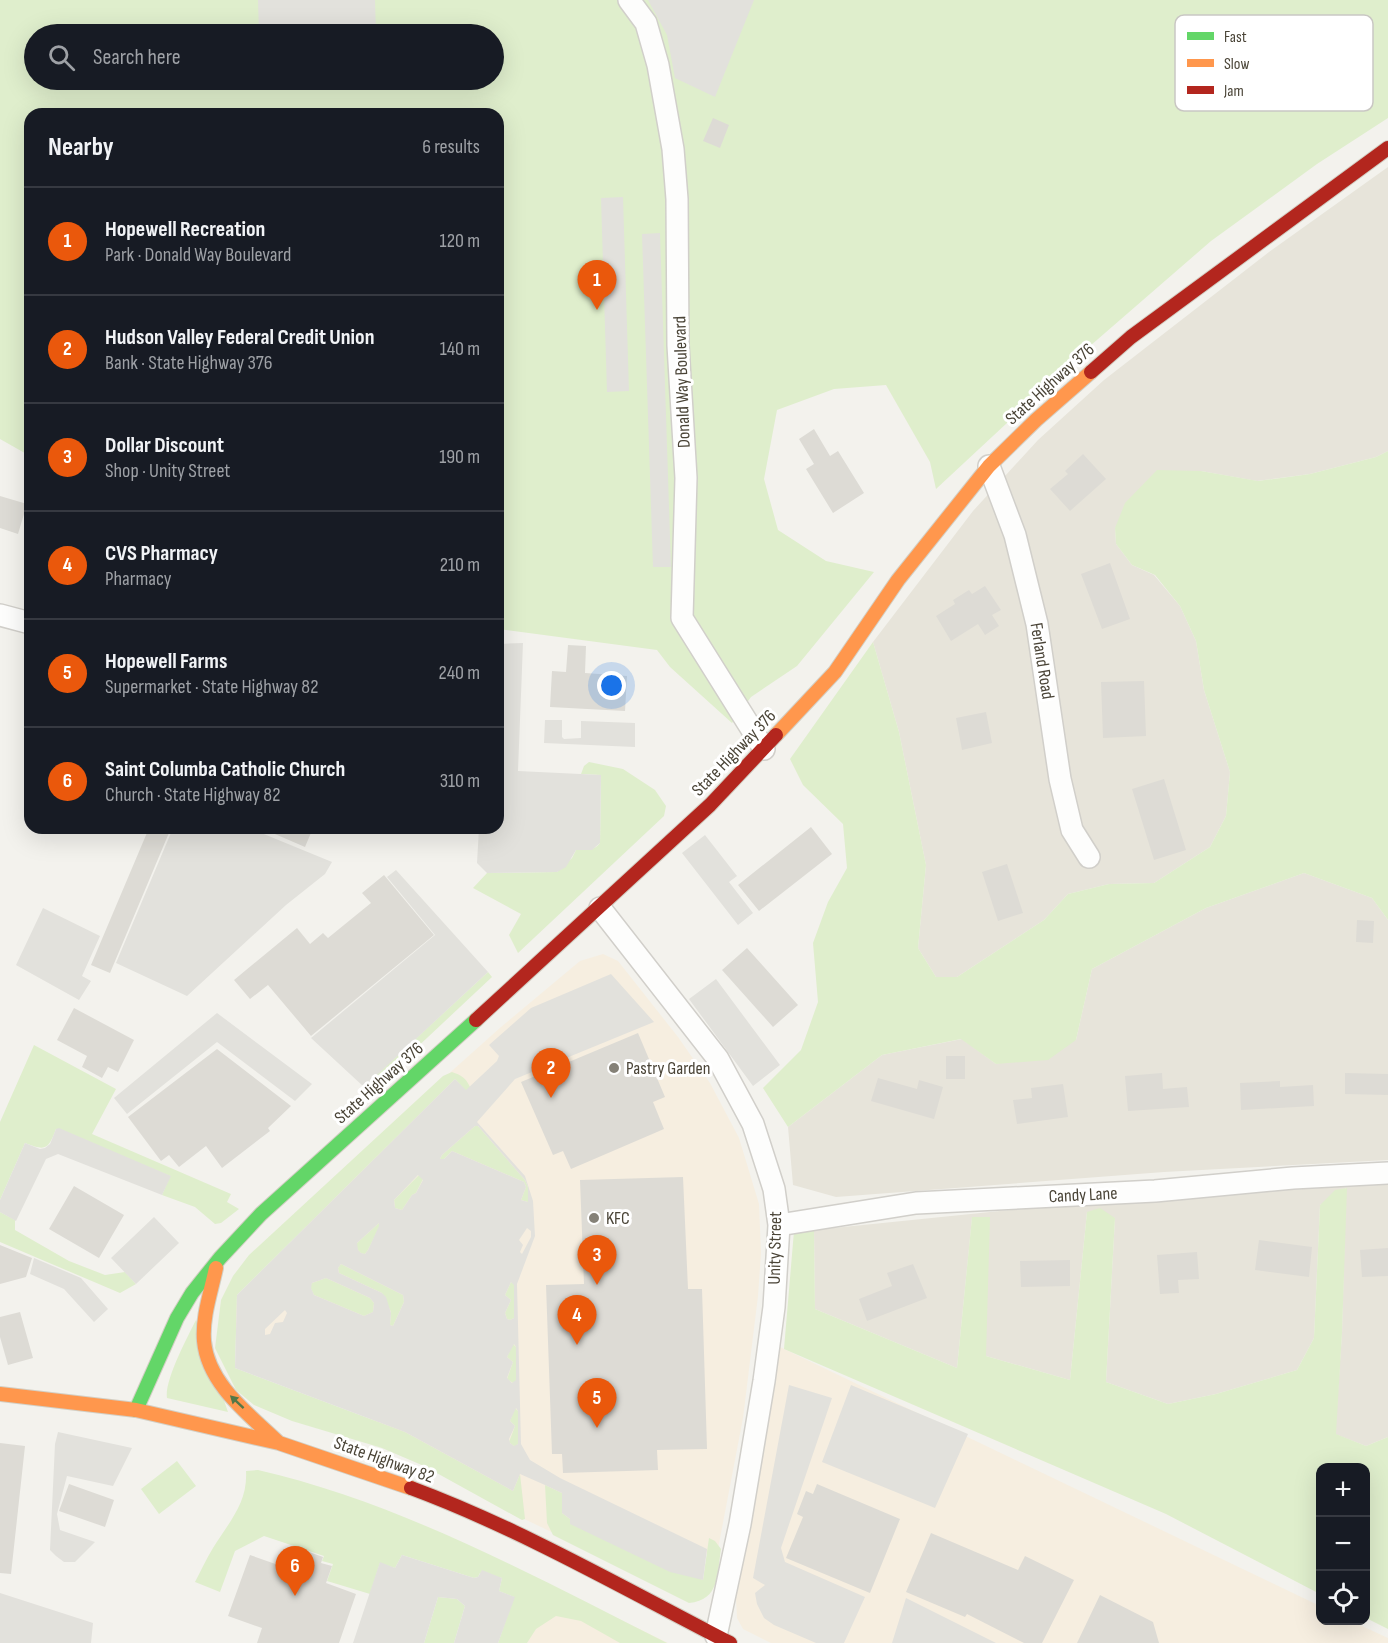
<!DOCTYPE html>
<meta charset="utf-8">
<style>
body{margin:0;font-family:"Sofia Sans Condensed",sans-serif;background:#242831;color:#f1f3f6}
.controls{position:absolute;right:18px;bottom:18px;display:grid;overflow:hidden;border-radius:12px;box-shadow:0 6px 24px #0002}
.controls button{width:54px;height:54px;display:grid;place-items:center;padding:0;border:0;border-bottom:2px solid #363941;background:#171b24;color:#f1f3f6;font:30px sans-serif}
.you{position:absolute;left:612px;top:686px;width:21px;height:21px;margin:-15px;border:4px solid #fff;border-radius:50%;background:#1a73e8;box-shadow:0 0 0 9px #1a73e833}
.badge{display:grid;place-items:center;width:39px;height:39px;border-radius:50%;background:#ea580c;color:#fff;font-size:20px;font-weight:700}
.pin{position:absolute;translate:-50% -50px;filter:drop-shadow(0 2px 3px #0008)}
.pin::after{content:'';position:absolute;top:32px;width:21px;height:18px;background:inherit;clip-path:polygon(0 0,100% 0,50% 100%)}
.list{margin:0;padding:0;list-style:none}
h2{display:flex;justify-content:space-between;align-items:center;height:78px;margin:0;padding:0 24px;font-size:26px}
h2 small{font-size:20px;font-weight:400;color:#9ea1a6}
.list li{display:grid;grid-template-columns:39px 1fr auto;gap:18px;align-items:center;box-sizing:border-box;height:108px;padding:0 24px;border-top:2px solid #363941}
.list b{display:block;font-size:22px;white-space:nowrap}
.list p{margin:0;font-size:20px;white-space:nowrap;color:#9ea1a6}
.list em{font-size:20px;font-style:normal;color:#9ea1a6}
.icon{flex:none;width:33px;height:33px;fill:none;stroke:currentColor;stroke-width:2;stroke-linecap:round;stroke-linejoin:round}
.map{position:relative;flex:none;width:1388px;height:1643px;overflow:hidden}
.search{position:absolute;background:#171b24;box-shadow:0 6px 24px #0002;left:24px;top:24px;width:480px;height:66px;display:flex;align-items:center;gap:15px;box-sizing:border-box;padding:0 21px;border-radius:33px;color:#9ea1a6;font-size:22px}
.panel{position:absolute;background:#171b24;box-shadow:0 6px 24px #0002;left:24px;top:108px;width:480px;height:726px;border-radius:18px}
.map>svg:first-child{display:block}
</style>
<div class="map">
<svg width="1388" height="1643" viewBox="0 0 1388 1643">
<rect width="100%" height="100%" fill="#f3f2ed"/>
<!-- residential -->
<path fill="#e7e4da" d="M1388,167v284l-12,6 -66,17 -53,7 -56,-10 -86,57 1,16 16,21 22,10 26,31 16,35 8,49 26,82 -4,44 -16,31 -56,36 -45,1 -41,10 -24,26 -87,57h-21l-18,-29 8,-83 -27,-133 -26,-90 100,-131 65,-71 66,-60 165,-128z
M1304,873l68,25 16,22v240l-224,12 -328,25 -43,-12 -5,-58 94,-72 80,-16 34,25 80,-24 16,-71 114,-61z
M1388,1184v253l-22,9 -31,-12 7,-101 4,-145 -26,17 -6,133 -17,32 -81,24 -48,10 -62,-22 9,-164 -28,-6 -17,168 -84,-24 -14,-138 -15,150 -142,-59 -1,-79 186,-19 153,-13z"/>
<!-- commercial -->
<path fill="#f6eee0" d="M603,954l15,7 60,76 32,46 29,55 20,66 2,49 -3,43 -15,122 -26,136 -134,-7 -63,-30 -299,-197 205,-226 75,-67 79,-66z
M780,1347l540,259v14l31,1 37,17v5h-617l-28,-14 -6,-11 -1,-20z
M533,1577l135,66h-160z"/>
<!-- green -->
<path fill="#dfeecc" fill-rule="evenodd" d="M0,0h1388v118l-71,46 -106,77 -121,105 -154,143 -6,-27 -44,-77 -52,4 -57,21 -13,69 14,51 48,31 48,11 -77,94 -46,31 -19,26 -62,-56 -13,-17 -159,-21v-515h-468v342l-30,-17zM34,34h460v46h-460z
M1388,451v469l-16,-22 -68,-25 -98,35 -114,61 -16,71 -28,20 -52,4 -35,-25 -79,16 -94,72 -25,-39 38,-38 17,-48 -5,-59 15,-41 19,-34 -4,-44 -40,-39 -13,-26 83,-117 26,90 27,133 -8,83 18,29h21l87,-57 24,-26 41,-10 45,-1 56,-36 16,-31 4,-44 -26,-82 -8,-49 -16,-35 -25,-31 -23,-10 -16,-21 -1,-16 10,-25 32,-33 44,1 57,10 52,-7 66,-17z
M589,762l34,7 32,21 11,16 -2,10 -146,137 -9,-18 12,-21 -48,-26 14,-15 70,-1 15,-14 4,-8c9,-1 17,2 24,-7l1,-68 -20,-1 3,-8z
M488,972l4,5 -113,106 -7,-4z
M34,1045l82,44 -24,45 139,60 -4,8 12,7 -18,14 -6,1 -20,-17 -33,-12 8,-19 -114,-47c-8,21 -10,22 -31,14l-25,57v-78z
M452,1072c9,3 14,6 18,15l-4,4 -11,-12 -218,216 -2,73 170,64 108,59 7,-17 5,45 -3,1 -98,-54 -42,-18 -90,-27 -38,-16 -18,-15 -21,-42 6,-48 12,-24 16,-21 194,-179z
M475,1126h3l47,54 3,7v15l-7,-2 5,-13 -2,-5 -72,-31 -8,8h-4l2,-4z
M419,1175l4,4 -7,14 -4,2 -10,15 -7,-2 -1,-8z
M1347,1188l-5,145 -6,101 30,12 22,-9v192l-22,-11v-150h-46v126l-154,-80 -382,-165 10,-118 20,-1 1,79 142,59 15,-151h18l-4,139 84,24 17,-168 13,-4 15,10 -9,164 62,22 48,-10 81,-24 17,-32 6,-133 15,-15z
M0,1212l15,8v10l54,31 36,14 20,-3 11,12 -16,9 -120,-51z
M379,1223l1,3 -12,24 -3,4c-6,0 -9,-5 -8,-11z
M341,1264l62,31 1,7 -11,24 -3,-1 1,-13 -9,-19 -43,-20 -1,-5z
M326,1278l44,20 4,5 -1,9 -9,4 -50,-21 -4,-8 2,-4z
M511,1282l3,2v34l-4,2 -3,-1 -2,-6 6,-13 -6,-5z
M196,1320l32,92 -61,-14c-3,-17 21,-62 29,-78z
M513,1344l3,3v34l-3,2 -6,-4 6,-17 -6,-5z
M515,1408l3,3v33l-3,3 -6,-5 6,-16 -5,-5z
M177,1461l19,25 -37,28 -18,-25z
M258,1470c144,33 277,107 409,173h-47l-39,-22 -25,-5 -20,13 -9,14h-29l16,-46 -15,-6 3,-13 -22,-5 -2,4 -4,1 -72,-23 -7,13 -15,-5 -10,31 -43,-13 6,-17 -11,-3 2,-5 -60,-20 -29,15 -15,41 -25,-10c6,-11 11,-23 18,-34 16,-26 35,-45 33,-77z
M545,1485l17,8v20l8,6 133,61 6,-42 6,3 6,8c-4,25 -1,51 -32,54l-136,-68 -6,-12z
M438,1597l19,2 8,7 -11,37h-30z"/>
<!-- parking -->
<path fill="#e2e1dc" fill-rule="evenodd" d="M258,0h117l1,34h-117z
M648,0h106l-39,97 -40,-19 -8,-43z
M623,197l6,194 -22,1 -6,-194z
M660,233l11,334h-18l-11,-333z
M523,643l-5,128 83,4 -1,68 -8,7h-16l-10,17 -9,5 -70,1 -10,-10 2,-35h19v-184z
M545,720h17v17l2,2 17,-1v-17l54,2v24l-91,-4z
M173,828h76l83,34 -7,12 -39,31 -99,91 -71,-33z
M705,835l32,41 -8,6 24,31 -15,12 -56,-72z
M396,870l92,102 -124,115 -53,-49 124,-103 -48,-58z
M43,908l57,28 -18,40 9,5 -12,19 -63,-35z
M611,974l43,48 -139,57 -38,43 48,54 8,25 2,35 -18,48 4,160 9,16 30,18 147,71 -4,31 -33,-8 -100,-48v-5l-8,-6v-20l-17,-8 -25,-11 -7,17 -108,-59 -170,-64 2,-73 218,-216 11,11 31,-29 2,-5 -10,-11 42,-37zM475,1126h3l47,54 3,7v15l-7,-2 5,-13 -2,-5 -72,-31 -8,8h-4l2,-4zM418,1175l5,5 -7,13 -4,2 -10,15 -7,-2 -1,-8zM379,1223v3l-11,24 -3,4 -4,-1 -3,-3 -1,-7zM527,1228l4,3v6l-9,17 -2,-2 3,-7 -4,-5zM341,1264l62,31 1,7 -11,24 -3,-1 1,-12 -5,-16 -4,-4 -43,-20 -1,-5zM326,1278l44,20 4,5 -1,9 -9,4 -50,-21 -3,-7 1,-5zM511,1282l3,3v33l-4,2 -3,-1 -2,-6 6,-13 -6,-5zM285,1310l2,3 -4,9 -8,1 -5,11 -5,1v-6zM514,1344l2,3v33l-4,3 -5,-5 6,-16 -6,-5zM516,1408l2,3v33l-4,2 -4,-3 -1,-4 6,-13 -5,-5z
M716,979l64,86 -27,21 -64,-87z
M217,1013l95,71 -17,17 -78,-59 -90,72 -13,-16z
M59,1128l112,48 -9,19 -104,-41 -12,5 -30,62 -16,-9v-12l25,-57 15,6 5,-1 5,-4 6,-15z
M154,1217l25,26 -43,41 -25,-26z
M34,1258l47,20 27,31 -14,13 -30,-33 -34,-15z
M789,1385l43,13 -51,150 4,14 80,35 -21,46h-28l-42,-18 -10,-7 -7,-14 -2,-11 10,-8 -12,-7z
M851,1385l117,49 -33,74 -113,-46z
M58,1432l74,16 -19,38 -46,-10 -10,38 3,16 35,12 -20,20h-11l-8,-6 -6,-6 5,-106z
M402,1555l72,23 4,-1 4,-7 20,8 -3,13 16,6 -17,46h-44l11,-37 -8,-7 -19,-2 -14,46h-71l27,-81 15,6z
M0,1593l93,30 -2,20h-91z
M906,1598l90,45h-104z"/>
<!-- building -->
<path fill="#dddbd5" d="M713,118l16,7 -9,23 -17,-7z
M814,429l16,27 8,-5 26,42 -31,20 -27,-44 8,-5 -15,-25z
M1083,454l23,25 -36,32 -20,-22 18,-15 -3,-3z
M0,496l27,8 -9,30 -18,-6z
M1110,563l20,56 -28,10 -21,-55z
M985,586l16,24 -9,5 7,11 -14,9 -7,-11 -27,17 -15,-25 19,-12 -2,-4 16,-10 3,4z
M568,645l18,1 -1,27 42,3 -2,35 -75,-4 2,-36 14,1z
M1144,681l2,55 -43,2 -2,-56z
M986,712l6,31 -30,7 -6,-32z
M1164,779l22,71 -32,10 -22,-71z
M811,827l21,27 -73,57 -21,-26z
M149,828h22l-61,145 -19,-8z
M261,828h52l-8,19z
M1007,864l16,49 -25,8 -16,-49z
M384,875l50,60 -123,101 -43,-51 -18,14 -16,-19 63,-52 13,16 13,-11 5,5 43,-35 -9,-10z
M1357,920l17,1 -1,22 -17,-1z
M747,948l51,57 -25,22 -51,-57z
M74,1008l60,32 -16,32 -10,-5 -6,11 -20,-11 5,-11 -30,-16z
M638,1033l27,64 -12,5 11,27 -93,40 -8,-18 -10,4 -32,-73z
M217,1049l74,57 -23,22 2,3 -48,37 -16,-22 -27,21 -10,-12 -8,6 -33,-44z
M946,1056h19v23h-19z
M1162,1073l1,16 24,-2 2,20 -61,4 -3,-35z
M1345,1073l43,1v21l-43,-1z
M878,1078l39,11 2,-9 24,7 -9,32 -63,-18z
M1280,1081v6l33,-2 1,21 -73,4 -1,-27z
M1063,1084l5,33 -51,7 -4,-24 19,-2 -1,-10z
M683,1177l5,112h14l5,160 -50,1 1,20 -95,3 -1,-19h-10l-6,-169 38,-1 -4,-104z
M74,1186l50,29 -25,43 -50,-29z
M1259,1240l53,7 -3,30 -54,-7z
M0,1245l32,13 -6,19 -26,7z
M1388,1248v28l-26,1 -2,-27z
M1197,1252l2,27 -21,1 1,13 -19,1 -3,-39z
M1070,1260v26l-49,1 -1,-26z
M913,1264l14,34 -60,23 -8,-22 33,-13 -5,-13z
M20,1312l13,46 -25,7 -8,-28v-20z
M0,1443l25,3 -14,128 -11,-1z
M69,1484l45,16 -9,27 -46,-16z
M817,1484l83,35 -30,74 -84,-35 17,-41 -6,-3 9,-23 7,3z
M931,1533l87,37 7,-14 49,24 -32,63h-18l-57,-29 -2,3 -59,-25z
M298,1548l25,9 -2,6 11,3 -6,17 30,11 -17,49h-82l5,-15 -34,-12 22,-61 34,12 5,-16 7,3z
M1100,1595l53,27 6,21h-82z"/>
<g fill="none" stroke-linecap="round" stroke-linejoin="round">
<!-- street casing -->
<g stroke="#d1cfca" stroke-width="24">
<path id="street" d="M629,0l17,23 12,42 15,84 4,50 1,146 8,133 -4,140 82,131
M989,466l26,69 22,89 23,155 12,51 17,27
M0,615l30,8
M600,908l118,151 35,65 21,65 5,36 -5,82 -10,74 -24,143 -24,112
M779,1225l137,-22 239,-12 138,-13 95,-5"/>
</g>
<!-- fast casing -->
<g stroke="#d3cfc4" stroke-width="16">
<path id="fast" d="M136,1410l41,-92 15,-25 28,-35 41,-44 215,-194"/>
</g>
<!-- slow casing -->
<g stroke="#d3cfc4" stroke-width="16">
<path id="slow" d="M776,735l59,-63 63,-92 91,-114 47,-46 55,-48
M216,1268c-5,24 -14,49 -12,73 4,44 46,74 75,102
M0,1394l136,16 143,33 132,45"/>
</g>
<!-- jam casing -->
<g stroke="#d3cfc4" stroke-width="16">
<path id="jam" d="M1091,372l40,-35 257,-189
M476,1020l234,-215 66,-70
M411,1488c108,40 216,102 319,155"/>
</g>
<!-- street -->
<use href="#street" stroke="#fdfdfc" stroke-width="21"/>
<!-- fast -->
<use href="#fast" stroke="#63d668" stroke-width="14"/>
<!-- slow -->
<use href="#slow" stroke="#ff974d" stroke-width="14"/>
<!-- jam -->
<use href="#jam" stroke="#b3261e" stroke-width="14"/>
</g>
<!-- one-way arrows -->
<defs><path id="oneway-solid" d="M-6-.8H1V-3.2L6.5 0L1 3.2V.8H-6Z" transform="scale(1.5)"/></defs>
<use fill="#537748" href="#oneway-solid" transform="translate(237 1402) rotate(-137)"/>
<!-- markers -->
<g fill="#858177" stroke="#fff" stroke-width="2">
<circle cx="614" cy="1068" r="6"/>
<circle cx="594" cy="1218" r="6"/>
</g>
<g text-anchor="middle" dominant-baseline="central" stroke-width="6" stroke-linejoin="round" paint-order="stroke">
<!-- street labels -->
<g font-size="18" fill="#4a4437" stroke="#fff">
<text transform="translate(682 382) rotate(-92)">Donald Way Boulevard</text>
<text transform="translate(1050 384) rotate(-42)">State Highway 376</text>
<text transform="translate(1042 661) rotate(81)">Ferland Road</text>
<text transform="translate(734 753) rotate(-46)">State Highway 376</text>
<text transform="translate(379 1083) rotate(-42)">State Highway 376</text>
<text transform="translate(1083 1195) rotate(-3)">Candy Lane</text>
<text transform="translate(775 1248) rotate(-89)">Unity Street</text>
<text transform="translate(384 1460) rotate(20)">State Highway 82</text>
</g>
<!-- poi labels -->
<g font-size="18" fill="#4a4437" stroke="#fff" text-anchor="start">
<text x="626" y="1068">Pastry Garden</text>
<text x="606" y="1218">KFC</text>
</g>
</g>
<!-- legend -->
<rect x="1175" y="15" width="198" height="96" rx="9" fill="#fff" stroke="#c9c7c3" stroke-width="1.5"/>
<rect x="1187" y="32" width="27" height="8" fill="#63d668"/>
<rect x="1187" y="59" width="27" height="8" fill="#ff974d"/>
<rect x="1187" y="86" width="27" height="8" fill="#b3261e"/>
<g font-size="16" fill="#4a4437">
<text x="1224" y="42">Fast</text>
<text x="1224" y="69">Slow</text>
<text x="1224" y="96">Jam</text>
</g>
</svg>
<div class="controls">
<button>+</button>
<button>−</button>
<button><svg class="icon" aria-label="locate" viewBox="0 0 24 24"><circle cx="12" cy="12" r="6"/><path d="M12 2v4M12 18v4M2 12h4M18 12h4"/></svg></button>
</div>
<div class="you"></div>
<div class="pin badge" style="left:597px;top:310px">1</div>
<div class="pin badge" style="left:551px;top:1098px">2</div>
<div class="pin badge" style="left:597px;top:1285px">3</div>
<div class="pin badge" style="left:577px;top:1345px">4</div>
<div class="pin badge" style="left:597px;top:1428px">5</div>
<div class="pin badge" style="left:295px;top:1596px">6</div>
<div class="search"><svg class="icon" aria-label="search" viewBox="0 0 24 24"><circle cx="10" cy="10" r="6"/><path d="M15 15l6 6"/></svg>Search here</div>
<section class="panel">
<h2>Nearby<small>6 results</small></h2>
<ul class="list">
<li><span class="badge">1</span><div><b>Hopewell Recreation</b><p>Park · Donald Way Boulevard</p></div><em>120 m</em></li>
<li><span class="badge">2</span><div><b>Hudson Valley Federal Credit Union</b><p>Bank · State Highway 376</p></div><em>140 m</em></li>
<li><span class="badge">3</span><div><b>Dollar Discount</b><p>Shop · Unity Street</p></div><em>190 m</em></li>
<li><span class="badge">4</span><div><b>CVS Pharmacy</b><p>Pharmacy</p></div><em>210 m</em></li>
<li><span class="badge">5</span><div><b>Hopewell Farms</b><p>Supermarket · State Highway 82</p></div><em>240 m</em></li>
<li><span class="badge">6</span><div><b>Saint Columba Catholic Church</b><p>Church · State Highway 82</p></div><em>310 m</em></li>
</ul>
</section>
</div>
